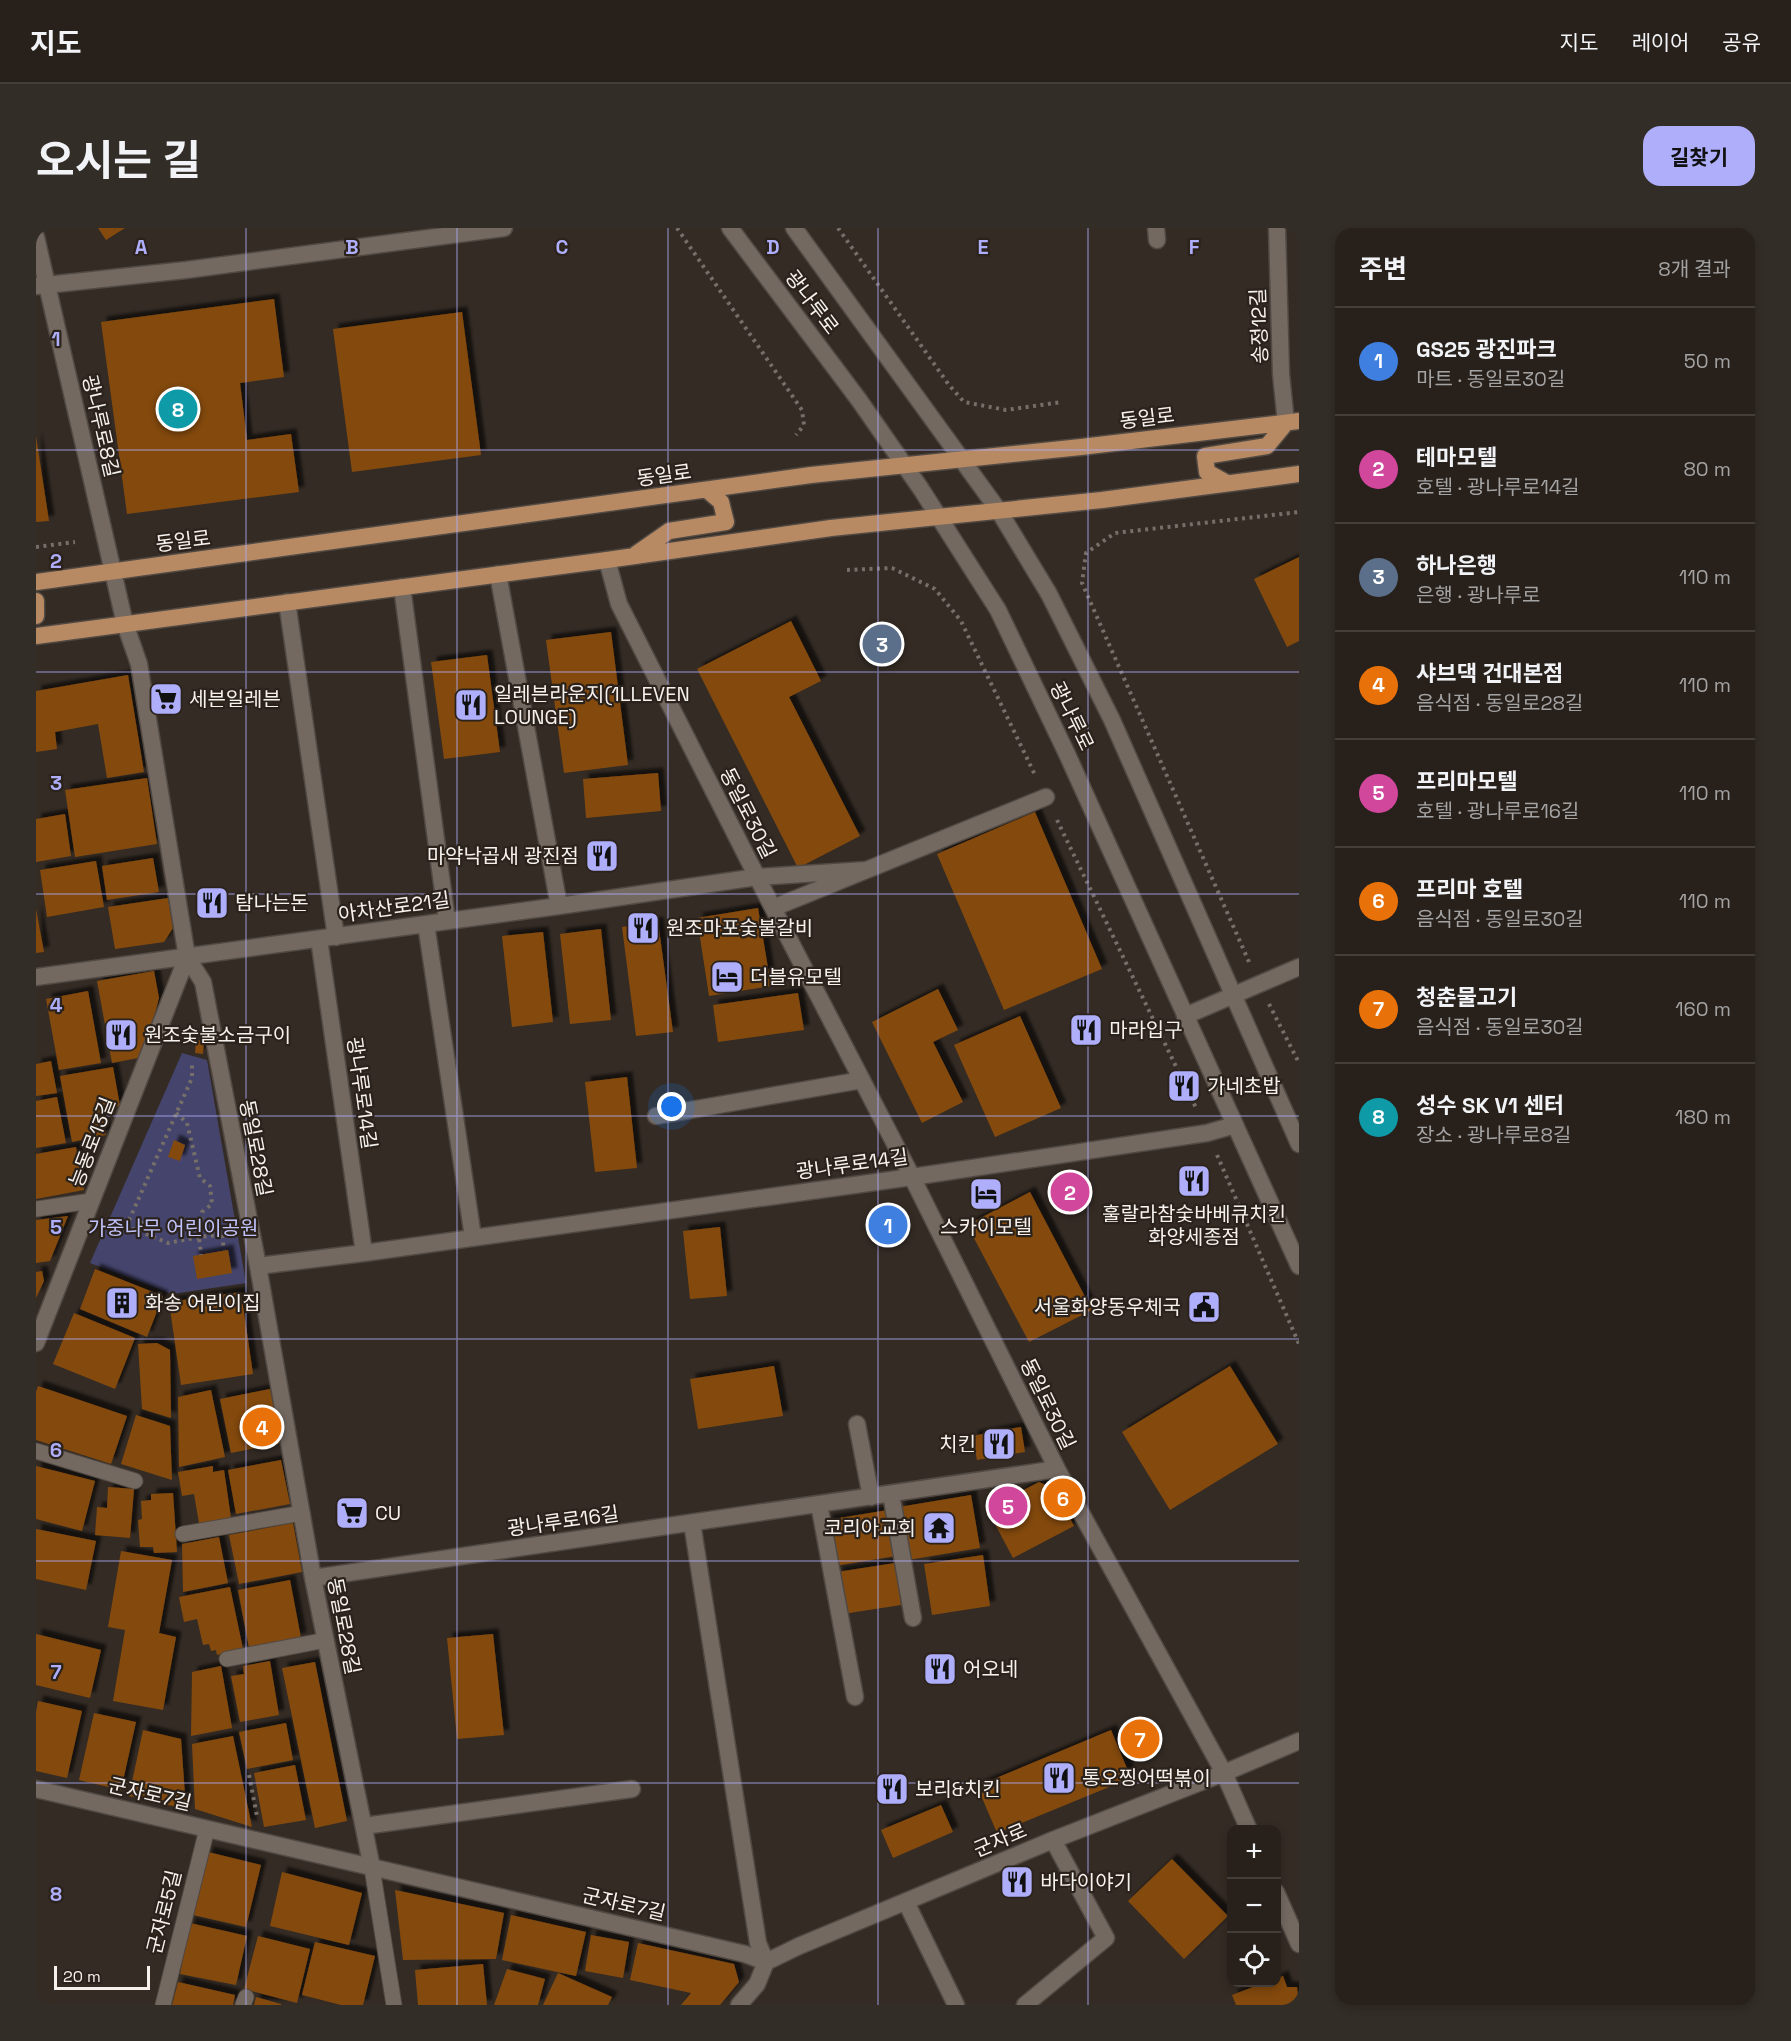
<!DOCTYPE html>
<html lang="ko">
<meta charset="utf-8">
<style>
body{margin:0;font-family:"Space Grotesk","Noto Sans KR",sans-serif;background:#332d28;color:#f1f3f6}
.controls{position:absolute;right:18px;bottom:18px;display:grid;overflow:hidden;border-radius:12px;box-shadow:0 3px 9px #0003}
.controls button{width:54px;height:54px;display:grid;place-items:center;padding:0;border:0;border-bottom:2px solid #433e3a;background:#27201b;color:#f1f3f6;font:30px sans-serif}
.scale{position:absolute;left:18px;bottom:15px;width:96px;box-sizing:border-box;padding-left:6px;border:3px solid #f7f1ed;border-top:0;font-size:16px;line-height:21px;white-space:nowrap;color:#f7f1ed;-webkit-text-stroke:4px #2a221b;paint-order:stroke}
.you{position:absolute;left:636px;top:879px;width:21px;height:21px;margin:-15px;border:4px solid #fff;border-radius:50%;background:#1a73e8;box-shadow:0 0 0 9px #1a73e833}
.badge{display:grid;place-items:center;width:39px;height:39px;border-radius:50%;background:#aeaefb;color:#fff;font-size:20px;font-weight:700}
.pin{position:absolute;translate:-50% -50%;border:3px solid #fff;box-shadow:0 2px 6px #0006}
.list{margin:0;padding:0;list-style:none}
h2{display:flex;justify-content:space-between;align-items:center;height:78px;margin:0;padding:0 24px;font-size:26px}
h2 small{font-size:20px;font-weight:400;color:#a4a3a3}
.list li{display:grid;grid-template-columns:39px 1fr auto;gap:18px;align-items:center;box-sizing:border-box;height:108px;padding:0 24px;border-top:2px solid #433e3a}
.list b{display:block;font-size:22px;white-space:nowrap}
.list p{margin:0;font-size:20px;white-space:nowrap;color:#a4a3a3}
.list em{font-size:20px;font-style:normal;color:#a4a3a3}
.icon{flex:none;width:33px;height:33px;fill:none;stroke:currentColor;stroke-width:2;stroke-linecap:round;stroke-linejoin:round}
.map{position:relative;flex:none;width:1263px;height:1777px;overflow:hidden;border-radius:18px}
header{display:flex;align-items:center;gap:36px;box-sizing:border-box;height:84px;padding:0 30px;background:#27201b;border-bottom:2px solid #433e3a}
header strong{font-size:28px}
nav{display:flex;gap:33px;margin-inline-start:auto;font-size:21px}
.intro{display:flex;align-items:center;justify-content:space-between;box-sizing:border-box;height:144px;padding:0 36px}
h1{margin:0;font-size:42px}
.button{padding:15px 27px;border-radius:18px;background:#aeaefb;color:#111;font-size:21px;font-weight:700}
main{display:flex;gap:36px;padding:0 36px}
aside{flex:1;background:#27201b;border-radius:18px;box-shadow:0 3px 9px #0003}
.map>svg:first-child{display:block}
</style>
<header>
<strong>지도</strong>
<nav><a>지도</a><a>레이어</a><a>공유</a></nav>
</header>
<div class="intro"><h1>오시는 길</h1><a class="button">길찾기</a></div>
<main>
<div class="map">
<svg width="1263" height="1777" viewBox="0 0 1263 1777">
<defs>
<filter id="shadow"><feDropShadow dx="5.5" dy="-5.5" stdDeviation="1.5" flood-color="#0009"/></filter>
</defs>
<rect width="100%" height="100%" fill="#342b24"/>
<!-- green -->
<path fill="#44446c" d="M146,825l25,7 39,223 -74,11 -82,-31z"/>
<!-- building -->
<path fill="#834a0e" filter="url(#shadow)" d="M62,0h27l-19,12z
M238,71l10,78 -44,6 7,57 44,-6 8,58 -172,22 -26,-192z
M426,84l19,143 -129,17 -19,-143z
M0,208l13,85 -13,1z
M1263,329v84l-12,6 -33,-68z
M755,393l30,60 -32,16 71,139 -62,32 -101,-199z
M575,404l17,133 -64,8 -18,-133z
M451,427l13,97 -56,7 -13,-97z
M92,447l16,97 -37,6 -9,-54 -43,8 2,17 -21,3v-61z
M622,545l3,38 -75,7 -3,-39z
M111,550l10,66 -82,13 -10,-67z
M999,584l67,157 -98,41 -67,-156z
M29,586l6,42 -35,6v-43z
M117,630l6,34 -52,8 -5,-34z
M60,633l8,46 -57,10 -7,-47z
M132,670l5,30 -9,14 -49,7 -7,-42z
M722,680l13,78 -62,10 -12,-78z
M0,681l8,43 -8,1z
M622,694l15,110 -37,4 -14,-109z
M565,701l10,91 -41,4 -10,-90z
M507,704l10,90 -41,5 -10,-91z
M118,743l5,27 -8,31 -13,29 -26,5 -15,-82z
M902,761l20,41 -25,12 30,60 -41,21 -50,-101z
M52,763l13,72 -42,7 -13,-71z
M762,765l6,37 -86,12 -5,-37z
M984,788l41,92 -66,29 -41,-92z
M160,812l8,1 -1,13 -8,-1z
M15,833l6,32 -21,3v-32z
M77,839l7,39 -19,3 5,26 -34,7 -12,-66z
M591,849l10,91 -42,4 -10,-90z
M21,869l9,46 -30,5v-47z
M138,912l11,5 -5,16 -12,-4z
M40,919l8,43 -48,9v-45z
M994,964l62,118 -63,32 -62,-117z
M32,988l-18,45 -14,2v-43z
M684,999l7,69 -37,3 -7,-68z
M192,1022l4,23 -35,6 -4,-23z
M59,1041l68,27 -16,41 -67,-28z
M6,1043l2,10 -8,17v-26z
M205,1064l12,82 -72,11 -12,-83z
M38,1085l61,25 -20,51 -62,-25z
M121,1115l13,7 1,68 -29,-9 -4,-65z
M738,1138l9,50 -85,13 -8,-50z
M1194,1138l48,78 -108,66 -48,-78z
M2,1158l89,30 -16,48 -75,-24v-48z
M234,1161l11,54 -50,10 -11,-54z
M175,1162l14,67 -46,10 -1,-70z
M100,1187l34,11 2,54 -51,-16z
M985,1199l4,25 -48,8 -5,-24z
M245,1232l9,44 -54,10 -8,-44z
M0,1238l59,15 -13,50 -46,-12z
M177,1238v6l11,-2 7,48 -32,5 -5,-29 -12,2 -4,-24z
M1003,1254l16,7 19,37 -61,32 -26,-49z
M72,1259l26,2 -4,49 -35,-3 2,-28 10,1z
M137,1265l4,59 -23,1 -1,-6h-13l-2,-27 4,-1 -1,-18 10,-1v-6z
M935,1267l9,53 -72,12 -9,-53z
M852,1282l8,46 -61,10 -8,-46z
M257,1295l9,49 -63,12 -10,-49z
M0,1301l60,12 -10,49 -50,-11z
M183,1309l9,46 -45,9 -1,-48z
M85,1323l51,9 -13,73 17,4 -13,73 -50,-9 12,-71 -17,-3z
M947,1327l7,51 -58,9 -8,-51z
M859,1335l6,42 -58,9 -6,-42z
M254,1352l11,58 -52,10 -11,-58z
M194,1359l13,62 -26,6 -1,-5 -5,1 -2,-7 -6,1 -6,-26 -13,3 -5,-25z
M0,1406l65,16 -11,48 -54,-13z
M457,1406l11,101 -47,4 -10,-101z
M234,1433l9,54 -39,7 -9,-46 13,-2 -1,-8z
M279,1434l32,159 -32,7 -33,-160z
M185,1438l11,62 -41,8 1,-64z
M2,1473l44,10 -15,67 -31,-7v-59z
M58,1485l42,9 -15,68 -42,-10z
M250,1495l7,37 -46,9 -8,-37z
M107,1502l38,9 5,70 -57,-13z
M1075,1502l20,48 -134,55 -20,-47z
M197,1508l19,91 -57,-18 -3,-65z
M259,1537l11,55 -42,7 -10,-54z
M905,1577l12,27 -60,26 -12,-28z
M172,1624l53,13 -15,62 -53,-12z
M1136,1631l56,57 -44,43 -56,-58z
M246,1644l80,21 -13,52 -79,-19z
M359,1662l109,23 -8,46 -93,1z
M475,1687l75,17 -10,44 -74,-16z
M154,1695l57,13 -11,49 -56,-11z
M555,1707l38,7 -6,36 -38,-7z
M222,1708l52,13 -13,54 -53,-14z
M279,1714l60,14 -12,49h-22l-39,-10z
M602,1715l96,21 5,18 -19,23h-39l10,-12 -61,-13z
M447,1736l4,41h-69l-3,-35z
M471,1741l38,10 -7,26h-44z
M522,1745l54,24 -4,8h-65z
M1247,1748l4,11h10l2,18h-63l-4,-10 34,-13h10v-3z
M142,1754l57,13 -2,10h-61z
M220,1769l25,7v1h-27z"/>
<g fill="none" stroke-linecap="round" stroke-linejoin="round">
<!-- service casing -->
<g stroke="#514943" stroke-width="17">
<path id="service" d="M0,981l55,-8
M0,1223l99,30
M147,1306l119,-21
M191,1431l99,-19
M336,1640l22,137
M127,1777l44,-176
M207,1777l3,-8"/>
</g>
<!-- minor casing -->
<g stroke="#514943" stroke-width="19">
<path id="minor" d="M1120,0l1,12
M1241,0l4,146 5,49
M0,9l89,387 14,40 48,293 16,25 55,284 55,312 59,290
M1,58l149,-16 318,-42
M571,332l12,44 138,273 155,300 145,292 167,304 25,57
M462,346l61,332
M366,359l45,334
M251,374l49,335
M737,680l273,-111
M390,696l47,313
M283,711l45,314
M0,749l523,-71 198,-29 109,-7
M1149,788l114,-49
M620,888l206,-36
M222,1038l106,-13 548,-76 295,-44 28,-8
M0,1115l151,-386
M821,1196l14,73
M855,1266l22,124
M783,1276l36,193
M656,1295l66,420 8,19
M277,1350l744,-109
M0,1561l709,165 21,8
M328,1598l268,-37
M1240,1664l23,52
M870,1674l50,103
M703,1777l18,-21 9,-22 33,-16 254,-106 171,-67 75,-32
M989,1777l81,-67 -53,-98"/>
</g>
<!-- secondary casing -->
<g stroke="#514943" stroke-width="19">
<path id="secondary" d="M694,0l129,172 62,89 77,121 69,144 232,512
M758,0l205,283 50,83 63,126 187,424"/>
</g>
<!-- primary casing -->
<g stroke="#514943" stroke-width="19">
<path id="primary" d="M1191,255l-20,-11 -2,-16 62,-10 19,-23
M600,326l33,-23 57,-9 -5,-20 -14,-12
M0,354l775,-107 270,-28 218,-26
M0,373v15
M0,408l571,-76 224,-32 271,-28 197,-26"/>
</g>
<!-- path -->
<path stroke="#766e68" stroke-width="4" stroke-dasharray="3 4.5" stroke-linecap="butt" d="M641,0l125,182 2,15 -8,10
M802,0l111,157 15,17 42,8 56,-8
M0,319l39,-5
M811,342l45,-2 43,21 26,32 74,154
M1021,592l140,290
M1213,734l-167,-379 4,-30 29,-20 184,-21
M1233,776l30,59
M140,885l11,10 13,55 10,8 2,18 -10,8 -3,25 2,18
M1181,927l82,189
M74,995l29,8 29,12 31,-6 28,-3
M90,999l66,-149v-13
M103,1003l3,-10
M186,1007l2,15
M213,1547l8,41"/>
<!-- service -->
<use href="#service" stroke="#736961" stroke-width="15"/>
<!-- minor -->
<use href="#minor" stroke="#736961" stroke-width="16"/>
<!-- secondary -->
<use href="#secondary" stroke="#736961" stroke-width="16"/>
<!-- primary -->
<use href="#primary" stroke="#b88a63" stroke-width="16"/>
</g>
<!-- grid -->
<path fill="none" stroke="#aeaefb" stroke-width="1.5" stroke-opacity="0.55" d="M210,0v1777M421,0v1777M632,0v1777M842,0v1777M1052,0v1777M0,222h1263M0,444h1263M0,666h1263M0,888h1263M0,1111h1263M0,1333h1263M0,1555h1263"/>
<!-- icons -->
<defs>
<g id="supermarket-square" transform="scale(1.725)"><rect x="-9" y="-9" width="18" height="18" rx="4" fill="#aeaefb" stroke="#2a221b"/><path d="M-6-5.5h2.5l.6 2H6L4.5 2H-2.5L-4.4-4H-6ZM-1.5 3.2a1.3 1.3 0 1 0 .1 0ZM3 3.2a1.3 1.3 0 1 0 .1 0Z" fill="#111"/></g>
<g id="restaurant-square" transform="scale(1.725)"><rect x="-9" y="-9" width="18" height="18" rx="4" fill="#aeaefb" stroke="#2a221b"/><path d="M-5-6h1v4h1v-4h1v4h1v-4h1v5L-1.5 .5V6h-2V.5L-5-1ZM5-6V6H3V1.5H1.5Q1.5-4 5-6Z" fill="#111"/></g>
<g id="hotel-square" transform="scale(1.725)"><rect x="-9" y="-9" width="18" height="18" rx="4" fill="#aeaefb" stroke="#2a221b"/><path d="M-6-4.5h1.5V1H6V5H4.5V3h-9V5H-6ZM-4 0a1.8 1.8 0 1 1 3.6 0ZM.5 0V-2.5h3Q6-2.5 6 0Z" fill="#111"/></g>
<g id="building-square" transform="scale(1.725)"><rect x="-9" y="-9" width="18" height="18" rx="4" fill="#aeaefb" stroke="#2a221b"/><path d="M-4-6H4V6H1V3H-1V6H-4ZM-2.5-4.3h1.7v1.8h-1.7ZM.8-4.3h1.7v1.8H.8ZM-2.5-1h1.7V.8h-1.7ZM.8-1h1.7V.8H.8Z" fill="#111"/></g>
<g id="civic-square" transform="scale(1.725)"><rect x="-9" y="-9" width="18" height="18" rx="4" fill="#aeaefb" stroke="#2a221b"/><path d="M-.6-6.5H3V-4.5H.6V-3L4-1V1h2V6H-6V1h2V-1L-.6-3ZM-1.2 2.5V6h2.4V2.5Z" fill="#111"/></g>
<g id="temple-square" transform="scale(1.725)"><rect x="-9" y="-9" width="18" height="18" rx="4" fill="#aeaefb" stroke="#2a221b"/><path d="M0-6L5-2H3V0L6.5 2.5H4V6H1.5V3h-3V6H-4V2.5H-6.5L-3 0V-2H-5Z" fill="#111"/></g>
</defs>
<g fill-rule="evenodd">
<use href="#supermarket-square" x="130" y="471"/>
<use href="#restaurant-square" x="435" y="477"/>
<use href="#restaurant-square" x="566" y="628"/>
<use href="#restaurant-square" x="176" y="675"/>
<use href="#restaurant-square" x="607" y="700"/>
<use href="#hotel-square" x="691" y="749"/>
<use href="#restaurant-square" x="1050" y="802"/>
<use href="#restaurant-square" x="85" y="807"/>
<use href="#restaurant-square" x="1148" y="858"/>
<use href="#restaurant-square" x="1158" y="953"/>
<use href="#hotel-square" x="950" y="966"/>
<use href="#building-square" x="86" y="1075"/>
<use href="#civic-square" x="1168" y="1079"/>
<use href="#restaurant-square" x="963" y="1216"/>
<use href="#supermarket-square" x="316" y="1285"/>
<use href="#temple-square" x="903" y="1300"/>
<use href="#restaurant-square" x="904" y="1441"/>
<use href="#restaurant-square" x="1023" y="1550"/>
<use href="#restaurant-square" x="856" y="1561"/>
<use href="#restaurant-square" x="981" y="1654"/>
</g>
<g text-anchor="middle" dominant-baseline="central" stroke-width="4.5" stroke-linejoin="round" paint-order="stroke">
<!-- street labels -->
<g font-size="20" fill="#f7f1ed" stroke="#2a221b">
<text transform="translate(776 74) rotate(53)">광나루로</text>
<text transform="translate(1223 98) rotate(-92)">송정12길</text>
<text transform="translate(1111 190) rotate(-7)">동일로</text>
<text transform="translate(65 198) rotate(77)">광나루로8길</text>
<text transform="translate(628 247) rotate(-8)">동일로</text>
<text transform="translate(147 313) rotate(-7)">동일로</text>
<text transform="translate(1036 488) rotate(64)">광나루로</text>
<text transform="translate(712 585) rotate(63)">동일로30길</text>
<text transform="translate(358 679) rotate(-8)">아차산로21길</text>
<text transform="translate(326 865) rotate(82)">광나루로14길</text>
<text transform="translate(56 914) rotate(-69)">능동로13길</text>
<text transform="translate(220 920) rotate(79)">동일로28길</text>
<text transform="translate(816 936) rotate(-8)">광나루로14길</text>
<text transform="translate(1012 1176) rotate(64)">동일로30길</text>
<text transform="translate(527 1293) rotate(-8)">광나루로16길</text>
<text transform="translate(308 1398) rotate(79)">동일로28길</text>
<text transform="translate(114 1566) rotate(13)">군자로7길</text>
<text transform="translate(964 1612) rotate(-23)">군자로</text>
<text transform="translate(588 1676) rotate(13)">군자로7길</text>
<text transform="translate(128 1684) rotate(-76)">군자로5길</text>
</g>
<!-- poi labels -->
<g font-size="20" fill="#f7f1ed" stroke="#2a221b" text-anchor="start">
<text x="458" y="466">일레븐라운지(1LLEVEN<tspan x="458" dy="23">LOUNGE)</tspan></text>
<text x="153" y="471">세븐일레븐</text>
<text x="543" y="628" text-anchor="end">마약낙곱새 광진점</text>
<text x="199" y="675">탐나는돈</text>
<text x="630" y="700">원조마포숯불갈비</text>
<text x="714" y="749">더블유모텔</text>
<text x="1073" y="802">마라입구</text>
<text x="108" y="807">원조숯불소금구이</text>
<text x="1171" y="858">가네초밥</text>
<text x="1158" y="986" text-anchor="middle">훌랄라참숯바베큐치킨<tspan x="1158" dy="23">화양세종점</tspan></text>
<text x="950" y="999" text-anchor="middle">스카이모텔</text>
<text x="109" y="1075">화송 어린이집</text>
<text x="1145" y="1079" text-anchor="end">서울화양동우체국</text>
<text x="940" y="1216" text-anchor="end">치킨</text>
<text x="339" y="1285">CU</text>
<text x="880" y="1300" text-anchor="end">코리아교회</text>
<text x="927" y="1441">어오네</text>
<text x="1046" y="1550">통오찡어떡볶이</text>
<text x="879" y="1561">보리&amp;치킨</text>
<text x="1004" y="1654">바다이야기</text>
</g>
<!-- park labels -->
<g font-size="20" fill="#c0c2fb" stroke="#2a221b">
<text x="137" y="1000">가중나무 어린이공원</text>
</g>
</g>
<g font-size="20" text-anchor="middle" font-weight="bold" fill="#aeaefb" stroke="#2a221b" stroke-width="4.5" stroke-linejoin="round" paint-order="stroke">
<text x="105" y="26">A</text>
<text x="316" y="26">B</text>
<text x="526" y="26">C</text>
<text x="737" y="26">D</text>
<text x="947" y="26">E</text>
<text x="1158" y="26">F</text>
<text x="20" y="118">1</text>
<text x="20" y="340">2</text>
<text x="20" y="562">3</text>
<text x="20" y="784">4</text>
<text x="20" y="1006">5</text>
<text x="20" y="1229">6</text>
<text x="20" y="1451">7</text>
<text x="20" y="1673">8</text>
</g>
</svg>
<div class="controls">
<button>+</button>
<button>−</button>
<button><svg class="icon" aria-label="locate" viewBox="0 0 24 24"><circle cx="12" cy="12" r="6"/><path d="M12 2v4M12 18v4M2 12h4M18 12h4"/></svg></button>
</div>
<div class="scale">20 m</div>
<div class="you"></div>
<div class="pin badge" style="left:852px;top:997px;background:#3f7fe0">1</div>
<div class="pin badge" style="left:1034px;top:964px;background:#d1479c">2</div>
<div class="pin badge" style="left:846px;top:416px;background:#5c6f8a">3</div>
<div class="pin badge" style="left:226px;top:1199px;background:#e8710a">4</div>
<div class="pin badge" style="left:972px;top:1278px;background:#d1479c">5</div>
<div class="pin badge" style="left:1027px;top:1270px;background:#e8710a">6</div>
<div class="pin badge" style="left:1104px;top:1511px;background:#e8710a">7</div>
<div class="pin badge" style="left:142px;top:181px;background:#0f9aa8">8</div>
</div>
<aside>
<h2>주변<small>8개 결과</small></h2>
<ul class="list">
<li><span class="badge" style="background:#3f7fe0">1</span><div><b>GS25 광진파크</b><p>마트 · 동일로30길</p></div><em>50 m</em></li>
<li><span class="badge" style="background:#d1479c">2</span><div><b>테마모텔</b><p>호텔 · 광나루로14길</p></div><em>80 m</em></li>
<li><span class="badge" style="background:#5c6f8a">3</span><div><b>하나은행</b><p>은행 · 광나루로</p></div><em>110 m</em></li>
<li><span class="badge" style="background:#e8710a">4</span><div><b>샤브댁 건대본점</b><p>음식점 · 동일로28길</p></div><em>110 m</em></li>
<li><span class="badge" style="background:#d1479c">5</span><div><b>프리마모텔</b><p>호텔 · 광나루로16길</p></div><em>110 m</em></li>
<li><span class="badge" style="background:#e8710a">6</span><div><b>프리마 호텔</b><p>음식점 · 동일로30길</p></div><em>110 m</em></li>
<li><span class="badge" style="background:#e8710a">7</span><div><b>청춘물고기</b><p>음식점 · 동일로30길</p></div><em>160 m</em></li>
<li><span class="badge" style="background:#0f9aa8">8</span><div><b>성수 SK V1 센터</b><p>장소 · 광나루로8길</p></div><em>180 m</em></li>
</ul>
</aside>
</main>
